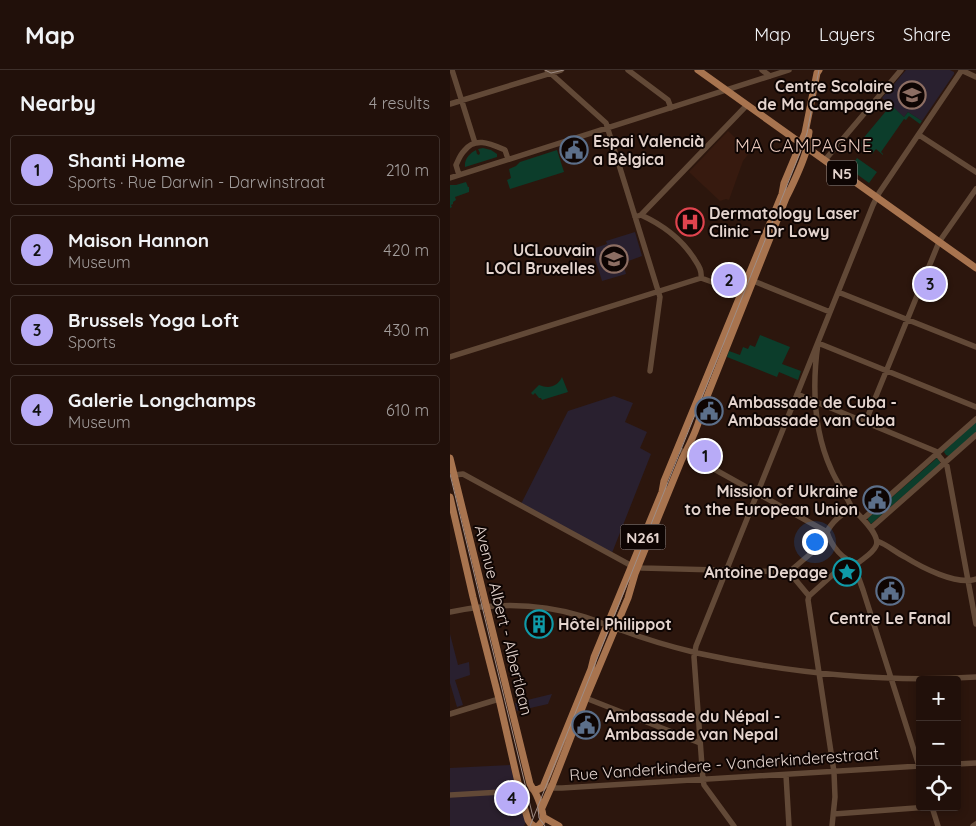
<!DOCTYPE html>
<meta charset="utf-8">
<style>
body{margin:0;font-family:Quicksand,sans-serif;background:#291913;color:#f1f3f6}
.controls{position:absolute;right:15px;bottom:15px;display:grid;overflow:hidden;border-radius:5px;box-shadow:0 2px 8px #0003}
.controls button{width:45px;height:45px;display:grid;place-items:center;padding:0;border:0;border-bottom:1px solid #3e302b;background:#21100a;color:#f1f3f6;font:25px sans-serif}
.you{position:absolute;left:364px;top:471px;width:18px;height:18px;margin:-12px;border:4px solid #fff;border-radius:50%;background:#1a73e8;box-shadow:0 0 0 8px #1a73e833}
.badge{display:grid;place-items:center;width:32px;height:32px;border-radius:50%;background:#b8abf7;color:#111;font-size:16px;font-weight:700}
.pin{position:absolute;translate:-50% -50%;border:2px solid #fff;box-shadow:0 1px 5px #0006}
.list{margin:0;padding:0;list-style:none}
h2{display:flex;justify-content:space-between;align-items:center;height:65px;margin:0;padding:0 20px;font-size:21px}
h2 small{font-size:16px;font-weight:400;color:#a29d9c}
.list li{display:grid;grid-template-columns:32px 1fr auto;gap:15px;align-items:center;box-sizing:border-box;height:70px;margin:0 10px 10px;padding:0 10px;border:1px solid #3e302b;border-radius:5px}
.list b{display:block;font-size:19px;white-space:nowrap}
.list p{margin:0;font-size:16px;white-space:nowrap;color:#a29d9c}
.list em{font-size:16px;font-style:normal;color:#a29d9c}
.icon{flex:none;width:28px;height:28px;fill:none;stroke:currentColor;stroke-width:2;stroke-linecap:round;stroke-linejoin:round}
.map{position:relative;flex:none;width:526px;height:756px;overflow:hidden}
header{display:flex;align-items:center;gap:30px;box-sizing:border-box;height:70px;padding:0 25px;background:#21100a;border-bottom:1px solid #3e302b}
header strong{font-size:24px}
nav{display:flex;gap:28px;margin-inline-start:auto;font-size:18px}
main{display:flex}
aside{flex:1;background:#21100a}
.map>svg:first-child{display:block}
</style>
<header>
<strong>Map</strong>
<nav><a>Map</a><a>Layers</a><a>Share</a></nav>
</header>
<main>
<aside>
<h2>Nearby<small>4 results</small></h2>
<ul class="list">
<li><span class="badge">1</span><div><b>Shanti Home</b><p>Sports · Rue Darwin - Darwinstraat</p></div><em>210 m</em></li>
<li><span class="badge">2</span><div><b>Maison Hannon</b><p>Museum</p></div><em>420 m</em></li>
<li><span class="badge">3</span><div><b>Brussels Yoga Loft</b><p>Sports</p></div><em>430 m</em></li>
<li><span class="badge">4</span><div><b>Galerie Longchamps</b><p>Museum</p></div><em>610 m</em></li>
</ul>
</aside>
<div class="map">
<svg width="526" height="756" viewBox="0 0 526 756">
<rect width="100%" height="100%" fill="#2c160d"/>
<!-- commercial -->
<path fill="#2a1f2d" d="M60,695l16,57 -2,4h-74v-58z"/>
<!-- built -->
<path fill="#371a0f" d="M278,61l22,21 -7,9 -14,39 -3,-1 -6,2 -31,-29z"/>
<!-- education -->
<path fill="#29202f" d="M456,0h44l4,2v2l-32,47 -14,-9 -4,5 -22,-19z
M185,162l7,24 -19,7 3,11 -24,7 -10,-32 15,-5 -1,-3z
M164,326l19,7 -8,19 22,10 -7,16 11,6 -39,99 -91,-49 47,-93z
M0,564l8,31 11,-3 1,13 -15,5 8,25 -6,2 -7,-24z
M102,624l-4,10 -31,7 -2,-8z"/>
<!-- green -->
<path fill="#0c3d2b" d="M441,35l13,12 4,-5 14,9 -2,3 -11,-8 -3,4 -2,-1 -23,33 2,2v1l-7,-6 -4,5 -13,-9v-2h-4l2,-3 4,1z
M33,78l8,2 6,4v3l-32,10c-1,-8 5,-14 11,-17l1,4 2,1 1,-2 -2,-4z
M107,80l7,22 -54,17 -3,-9 4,-2 -2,-9 7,-3 4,-4z
M407,88l20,14 -8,11 -19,-14z
M16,112l2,5h1v5l-14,5 1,3 -3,2v2l-2,1 1,2 -2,1v-23h6z
M310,265l30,12 -8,17 19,7 -3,9 -19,-8 -2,5 -50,-20 2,-6 11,4 3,-8 5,2 2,-4 5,2z
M112,307l6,15 -26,8 -1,-2h-2l-4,-5 -2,2 -2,-2 8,-8c10,4 18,2 23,-8z
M526,352v10l-27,24 -3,-1 -2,-3 1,-2z
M487,388l3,4v2l-69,60 -3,-4v-2z"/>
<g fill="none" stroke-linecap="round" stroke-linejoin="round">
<!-- minor -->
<path stroke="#624937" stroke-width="5.5" d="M2,0l23,73
M97,0l59,53 54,174 -10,74
M178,0l40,30 3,8
M312,0l8,6
M511,0l15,7
M0,34l111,-34
M469,65l57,37
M375,90l76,-90
M9,105l-3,-10c2,-4 4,-10 8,-14 11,-15 27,-7 41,-1l3,9
M0,108l339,-108
M191,145c22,10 41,24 54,45 4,6 7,11 6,18
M185,147l6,-2 106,-110
M301,210l79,32
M388,222l138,55
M0,287l251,-79 42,15
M347,324l138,57 12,15 29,158
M415,353l74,-181 37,-53
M228,379l149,83
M4,405l9,-1 169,92 10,2 147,4
M401,439l-1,-5c-6,-12 -14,-23 -19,-35 -18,-40 -19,-83 -13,-126l158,64
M401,439l3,1c7,7 27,26 22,36 -3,7 -12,12 -18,17 -15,-1 -27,-18 -31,-31 4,-9 15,-19 24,-23z
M413,449l113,-100
M421,458l105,-93
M427,471c11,4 18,11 28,16 16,10 52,29 71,22
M401,491l1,4 6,11 5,14 57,179
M359,526l-1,4 26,172 1,25 -3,29
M359,526l-20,-24 40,-34
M359,526l40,-36
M0,542c43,-9 89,-9 131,4 14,4 27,10 40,14 24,9 51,17 76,23 92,20 185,30 279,24
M133,627l117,46
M0,644l49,-15
M507,694l19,-1
M336,705l3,51
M98,716l7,2h7l358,-22
M0,725l71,-4
M482,737l6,19
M384,744l95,-7
M284,756l-30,-41 -1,-5 -9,-123 2,-11 177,-441 6,-12 83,-123
M523,756l3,-2"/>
<!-- major -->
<path stroke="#a8744f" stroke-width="7" d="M248,0l278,198
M0,388l80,326 3,5 4,1 6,-3 48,-118 3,-12 68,-165 2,-11 118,-287 2,-11 21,-50 12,-60 2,-3
M0,427l23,100 26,102 23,101 6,20 2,3 4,3
M82,718c5,5 12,25 11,31 -1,4 -3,5 -5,7
M91,740l12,-27 33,-85 42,-100 7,-24 47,-115c8,-15 17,-33 20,-50l84,-211c8,-16 16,-32 21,-50 1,-5 1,-10 2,-16
M93,747l16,9"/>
<!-- tram -->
<path stroke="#9f8d86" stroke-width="1" d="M95,0l6,3 13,-3
M0,404l83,343
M88,738l1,10 6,8
M80,756l270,-673 7,-20 12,-63"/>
</g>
<!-- icons -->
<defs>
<g id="school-ring" transform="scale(1.4375)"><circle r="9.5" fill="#0e0503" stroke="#8d6e63" stroke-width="1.5"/><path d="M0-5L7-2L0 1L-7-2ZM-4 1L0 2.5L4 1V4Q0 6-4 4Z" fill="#8d6e63"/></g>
<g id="civic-ring" transform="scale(1.4375)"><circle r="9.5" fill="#0e0503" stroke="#5c6f8a" stroke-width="1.5"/><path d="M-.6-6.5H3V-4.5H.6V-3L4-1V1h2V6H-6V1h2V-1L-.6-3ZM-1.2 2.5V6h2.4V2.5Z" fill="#5c6f8a"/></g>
<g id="hospital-ring" transform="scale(1.4375)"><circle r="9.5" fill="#0e0503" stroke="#e0444e" stroke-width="1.5"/><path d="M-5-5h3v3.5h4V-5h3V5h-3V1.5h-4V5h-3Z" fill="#e0444e"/></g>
<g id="university-ring" transform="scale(1.4375)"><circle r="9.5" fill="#0e0503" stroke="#8d6e63" stroke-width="1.5"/><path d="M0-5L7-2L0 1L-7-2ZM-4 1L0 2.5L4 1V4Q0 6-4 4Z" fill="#8d6e63"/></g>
<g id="sight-ring" transform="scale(1.4375)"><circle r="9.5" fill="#0e0503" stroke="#0f9aa8" stroke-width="1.5"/><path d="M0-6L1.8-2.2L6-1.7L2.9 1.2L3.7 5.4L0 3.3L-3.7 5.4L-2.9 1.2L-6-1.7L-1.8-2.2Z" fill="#0f9aa8"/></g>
<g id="building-ring" transform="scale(1.4375)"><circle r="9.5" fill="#0e0503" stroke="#0f9aa8" stroke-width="1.5"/><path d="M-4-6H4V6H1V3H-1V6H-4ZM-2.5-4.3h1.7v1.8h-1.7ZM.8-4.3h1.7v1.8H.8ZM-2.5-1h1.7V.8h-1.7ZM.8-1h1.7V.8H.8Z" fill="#0f9aa8"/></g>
</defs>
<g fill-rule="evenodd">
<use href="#school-ring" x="462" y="25"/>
<use href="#civic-ring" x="124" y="80"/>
<use href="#hospital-ring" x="240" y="152"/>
<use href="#university-ring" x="164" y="189"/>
<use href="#civic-ring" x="259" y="341"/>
<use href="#civic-ring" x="427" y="430"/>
<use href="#sight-ring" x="397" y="502"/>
<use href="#civic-ring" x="440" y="521"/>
<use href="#building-ring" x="89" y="554"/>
<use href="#civic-ring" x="136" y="655"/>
</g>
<g text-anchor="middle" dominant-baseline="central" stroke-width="4" stroke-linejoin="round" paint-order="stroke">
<!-- shield labels -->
<g fill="#0e0503" stroke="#a49691" stroke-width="1">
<rect x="377" y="90.5" width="30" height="25" rx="4"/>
<rect x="170.5" y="454.5" width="45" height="25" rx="4"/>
</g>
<g font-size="15" font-weight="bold" fill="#e4d4ce">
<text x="392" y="103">N5</text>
<text x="193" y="467">N261</text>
</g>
<!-- poi labels -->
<g font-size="16" font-weight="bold" fill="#e4d4ce" stroke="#0e0503" text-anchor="start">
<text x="443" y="16" text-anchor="end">Centre Scolaire<tspan x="443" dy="18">de Ma Campagne</tspan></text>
<text x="143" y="71">Espai Valencià<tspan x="143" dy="18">a Bèlgica</tspan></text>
<text x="259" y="143">Dermatology Laser<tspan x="259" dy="18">Clinic – Dr Lowy</tspan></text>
<text x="145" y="180" text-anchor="end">UCLouvain<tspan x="145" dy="18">LOCI Bruxelles</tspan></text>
<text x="278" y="332">Ambassade de Cuba -<tspan x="278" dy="18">Ambassade van Cuba</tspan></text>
<text x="408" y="421" text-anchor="end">Mission of Ukraine<tspan x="408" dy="18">to the European Union</tspan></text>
<text x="378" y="502" text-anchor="end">Antoine Depage</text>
<text x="440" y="548" text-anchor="middle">Centre Le Fanal</text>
<text x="108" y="554">Hôtel Philippot</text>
<text x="155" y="646">Ambassade du Népal -<tspan x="155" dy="18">Ambassade van Nepal</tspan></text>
</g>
<!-- street labels -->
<g font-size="16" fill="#e4d4ce" stroke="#0e0503">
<text transform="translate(54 550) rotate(76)">Avenue Albert - Albertlaan</text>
<text transform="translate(274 694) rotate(-4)">Rue Vanderkindere - Vanderkinderestraat</text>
</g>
<!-- neighbourhood labels -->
<g font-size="18" letter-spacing="1" fill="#e9c9bd" stroke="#0e0503">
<text x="354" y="75">MA CAMPAGNE</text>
</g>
</g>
</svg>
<div class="controls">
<button>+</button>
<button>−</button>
<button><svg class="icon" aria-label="locate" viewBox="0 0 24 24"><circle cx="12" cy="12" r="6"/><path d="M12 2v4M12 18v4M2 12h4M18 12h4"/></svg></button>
</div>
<div class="you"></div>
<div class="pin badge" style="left:255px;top:386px">1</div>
<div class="pin badge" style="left:279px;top:210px">2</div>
<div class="pin badge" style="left:480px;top:214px">3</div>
<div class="pin badge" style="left:62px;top:728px">4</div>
</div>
</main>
